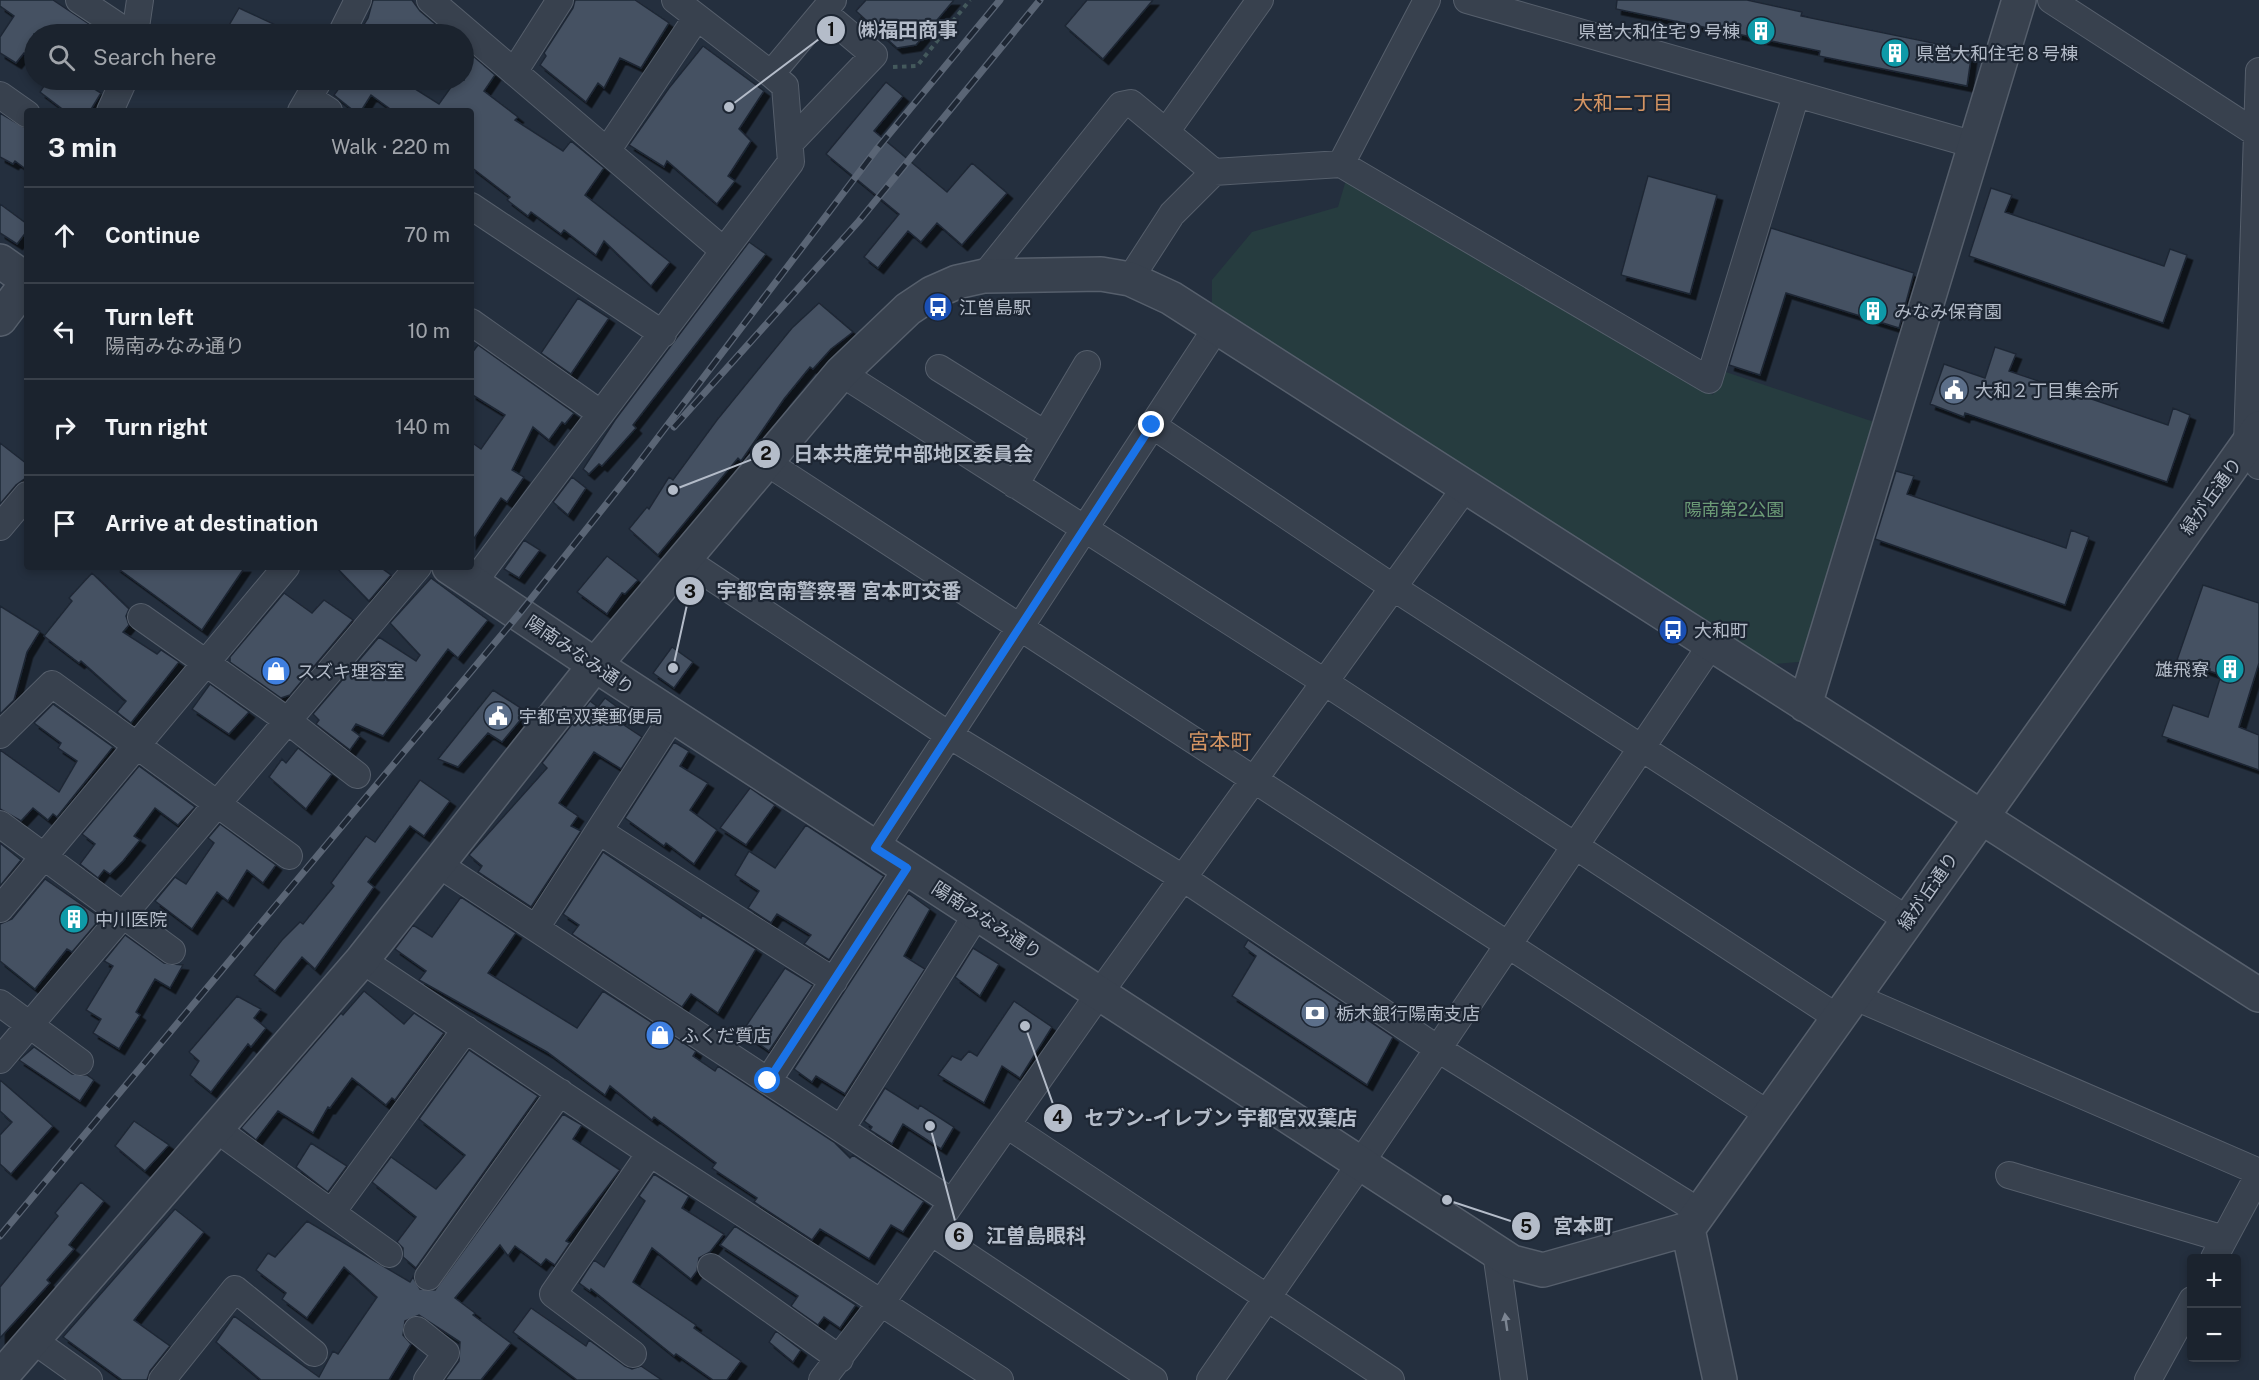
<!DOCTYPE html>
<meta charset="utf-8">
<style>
body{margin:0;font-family:"Public Sans","Noto Sans JP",sans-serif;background:#282f3a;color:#f1f3f6}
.controls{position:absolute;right:18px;bottom:18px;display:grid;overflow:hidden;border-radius:6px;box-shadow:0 3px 9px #0003}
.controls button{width:54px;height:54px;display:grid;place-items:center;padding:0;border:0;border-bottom:2px solid #39404a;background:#1b232e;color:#f1f3f6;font:30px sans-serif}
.stop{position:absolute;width:18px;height:18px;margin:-14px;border:4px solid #1a73e8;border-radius:50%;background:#fff}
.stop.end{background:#1a73e8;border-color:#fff;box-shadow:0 2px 6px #0008}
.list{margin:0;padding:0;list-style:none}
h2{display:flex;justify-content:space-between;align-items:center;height:78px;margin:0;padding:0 24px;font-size:26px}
h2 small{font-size:20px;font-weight:400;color:#a0a4aa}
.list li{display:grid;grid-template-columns:39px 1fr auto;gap:18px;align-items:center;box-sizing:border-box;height:96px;padding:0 24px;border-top:2px solid #39404a}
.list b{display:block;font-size:22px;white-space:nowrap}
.list p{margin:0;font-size:20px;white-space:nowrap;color:#a0a4aa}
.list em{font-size:20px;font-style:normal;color:#a0a4aa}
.icon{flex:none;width:33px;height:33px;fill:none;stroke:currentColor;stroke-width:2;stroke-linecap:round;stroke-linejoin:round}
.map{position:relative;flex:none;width:2259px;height:1380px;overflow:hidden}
.search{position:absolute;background:#1b232e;box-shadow:0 3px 9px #0003;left:24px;top:24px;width:450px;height:66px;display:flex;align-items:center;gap:15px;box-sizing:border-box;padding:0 21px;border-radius:33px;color:#a0a4aa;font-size:22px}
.panel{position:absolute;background:#1b232e;box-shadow:0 3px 9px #0003;left:24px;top:108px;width:450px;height:462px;border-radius:6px}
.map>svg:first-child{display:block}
</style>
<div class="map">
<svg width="2259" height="1380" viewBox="0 0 2259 1380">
<defs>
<filter id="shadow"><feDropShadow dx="5.5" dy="5.5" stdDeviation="0" flood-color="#0009"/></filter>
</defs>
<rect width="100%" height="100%" fill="#242f3e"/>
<!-- green -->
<path fill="#263c3f" d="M1346,180l367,215 7,-25 160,54 -71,237 -46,4 -551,-357v-28l40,-48 86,-25z"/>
<!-- building -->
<path fill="#455162" stroke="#1f2835" stroke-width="1.5" filter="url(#shadow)" d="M0,0h53l51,34h-45l-12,-6 -4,6h-9v25l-10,-6 -8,10 -16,-10v-16l14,-21 -14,-10z
M373,0h39l8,11 27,23h-89l10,-16z
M575,0h60l34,23 -28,45 -21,-10 -16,30 -6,-5 -12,19 -46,-37 6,-9 -2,-3 29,-45z
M866,0h88l-38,45 -19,3 -41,-37z
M1087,0h66l-50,59 -38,-33z
M1617,0h130l55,12 -1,4 171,35 -5,35 -148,-30 1,-5 -204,-42z
M239,8l56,26h-71z
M703,46l61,45 -25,38 12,12 -23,35 7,5 -18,23 -50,-43 -3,6 -35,-22 40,-57z
M464,48l31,27 -11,16 34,26 -3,3 48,31 8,-10 33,27 -19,27 85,67 -19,24 -47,-45 -8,14 -32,-25 -3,4 -30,-22 -3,4 -21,-16 3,-3 -39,-30v-56h-78l-22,-16 -10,16h-7l-20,-16 11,-15h56l38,24 17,-24h8z
M48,80h32l21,13 -11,18h-25l-25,-19z
M886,82l17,14 -29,35 73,61 25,-29 35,30 -45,52 -25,-22 -16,19 -13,-11 -30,37 -14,-11 35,-43 -73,-60z
M0,113l27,16v41l-12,-9 -2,3 -13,-7z
M1648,176l69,19 -27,99 -69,-19z
M1991,188l21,7 -7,17 159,54 6,-17 17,6 -24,68 -194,-67z
M0,204l27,20v7l-10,13 -17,-11z
M1771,228l143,45 -15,55 -113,-35 -26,82 -31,-10z
M749,242l17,12 -133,171 3,3 -34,38 -3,-2 -10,10 -6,-5 32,-49z
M578,298l31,20 -38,56 -30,-21z
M819,303l34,29 -22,17 -18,20 -3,-2 -26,32 -43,62 -3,-3 -80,97 -29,-26 18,-22 2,2 20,-32 4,3 44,-60 75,-92z
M478,345l96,68 -9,11 -3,-2 -13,18 -16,-13 -21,43 12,7 -17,25 -6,-4 -30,45v-101l10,7 24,-34 -34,-21v-40z
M1995,347l21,7 -7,17 159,54 5,-17 17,7 -23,67 -202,-69 -1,4 -34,-13 14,-40 41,14z
M0,443l27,21v13l-11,8 -16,19z
M1896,471l18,5 -7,18 159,54 5,-18 18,7 -24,68 -190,-66z
M572,477l14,11 -18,27 -15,-13z
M524,540l16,10 -21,28 -15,-9z
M607,556l31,24 -13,14 -3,-1 -15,21 -30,-22z
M116,567h129l-43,63z
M336,567h44l11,8 -22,26z
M92,573l37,36 -3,7 3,9 -6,7 34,22 4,-4 18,12 -48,61 -14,-11 9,-11 -45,-40 -2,2 -35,-27 28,-35 -3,-3z
M431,578l57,42 -30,38 -10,-9 -65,87 -27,-12 -4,6 8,6 -10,14 -34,-26 3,-4 -6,-6 66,-77 37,24 4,-6 -30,-32z
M2203,585l56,18v60l-20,64 20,8v35l-97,-34 11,-31 35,12 13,-42 -44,-15z
M284,593l28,20 12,-13 29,20 -63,75 -9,3 -51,-36v-5z
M0,606l40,25 -13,21 -13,48 -14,14z
M672,647l21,15 -19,26 -21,-15z
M210,684l39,28 -20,22 -37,-25z
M493,690l34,22 -25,30 -14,-9 -30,34 -20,-8z
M605,698l19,14 -6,9 24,16 -21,32 -27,-17 -35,51 19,13 -7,10 10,5 -50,76 -53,-35 4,-6 -13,-11 78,-87 -5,-5 48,-62 8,6z
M53,704l60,43 -56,70 -4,-3 -5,6 -15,-12 -12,13 -21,-12v-59l59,42 18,-31 -19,-13 3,-5 -27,-20z
M674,742l15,9 -9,15 28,17 -18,27 27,20 -23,34 -28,-21 -2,3 -39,-28z
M298,748l34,26 -26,35 -37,-32 13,-18 4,4z
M139,766l56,41 -17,18 -23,-17 -21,28 6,4 -17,21 -13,13 -6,-4 -6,8 -18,-14 15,-20 -13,-10z
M420,780l30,21 -26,35 -14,-10 -42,56 6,5 -59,82 -13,-12 -27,34 -21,-16 28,-35 18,-18 3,2 31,-38 -3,-3 35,-47 9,6z
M750,788l25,17 -29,40 -26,-17z
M220,824l56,41 -13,18 -16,-13 -19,31 -11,-9 -25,37 -37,-28 20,-24 11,7 28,-41 -6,-5z
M806,825l78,51 -55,84 -25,-16 7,-9 -34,-21 -6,9 -23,-15 11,-17 -24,-16 14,-24 26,17z
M0,843l21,17 -21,26z
M603,852l98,66 1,-3 54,34 -38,64 -27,-19 -9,13 -110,-73 7,-9 -16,-11z
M45,879l56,39 -29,34 -5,-3 -32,40 -35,-28v-37l12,-5z
M908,893l22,16 -26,47 21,13 -80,125 -29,-18 -4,6 -18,-13z
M461,897l55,36 -28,40 89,55 26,-37 93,60 -3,5 22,15 3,-5 116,76 16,16 3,-3 71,46 -21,31 -12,-7 -22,34 -49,-30 -8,11 -58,-38 3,-4 -45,-30 4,-5 -62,-46 -2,3 -42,-34 -5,9 -58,-43 -128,-72 7,-9 -31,-22 18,-24 19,12z
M125,935l39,28 19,2 -13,23 -15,-9 -19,33 4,3 -21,34 -26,-16 8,-14 -15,-9 27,-44 -9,-5z
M1248,940l145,97 -26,48 -135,-89 24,-40 -12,-9z
M973,948l26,16 -19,32 -25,-19z
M785,968l28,17 -44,66 -27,-19z
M364,991l40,33 10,-11 30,20 -49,67 -3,-2 -6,7 -34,-27 -22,30 -2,-1 -15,26 -35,-22 -22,29 -15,-12 100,-115 2,2z
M237,996l24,13 -7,9 12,10 -15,19 -3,-3 -37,48 -21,-17 9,-14 -10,-9z
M1014,1001l38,26 -32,51 -18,-12 -18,37 -46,-28 14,-19 9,4 8,-9 8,5z
M34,1047l38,27 15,1 7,5 -14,21 -61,-41z
M469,1050l69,46 -122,172 -13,-11v-9l-6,-6 19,-25 -44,-35 19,-25 45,32 29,-34 -46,-36z
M0,1080l53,46 -42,48 -11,-10v-29l12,-13 -12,-11z
M885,1088l33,21 2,-4 34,22 -13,22 -38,-25 -11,20 -22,-14 2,-3 -8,-6z
M563,1114l19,11 -9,14 47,31 -54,71 4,2 -15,22 -9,-6 -5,6 -26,-19 -7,10 -8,-11 -45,53 20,15 -2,2 38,28 -30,37h-36l14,-19 1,-19 -41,-27 -14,6 -2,14 8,9 -22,36h-128l-45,-38 18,-26 85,61 14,-26 5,3 39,-57 -33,-30 -37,51 -25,-19 4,-6 -30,-23 12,-17 7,4 32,-36 103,61 3,-5 7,12 15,1z
M134,1121l35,24 -24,26 -30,-25z
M311,1143l36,23 -19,26 -32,-25z
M654,1174l35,22 -7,12 42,26 -14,18 -11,6 -2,13 -6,8 -39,-31 -19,34 63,43 -2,3 47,33 -14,19h-14l-37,-26 -2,2 -83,-67 -1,2 -11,-8 15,-23 10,7 41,-66 -6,-5z
M81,1182l23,19 -35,44 5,4 -27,31 3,3 -50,55v-51l58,-71 -3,-3z
M175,1209l29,23 -70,88 36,26 -20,25 -3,9h-25l-59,-43z
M735,1226l121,79 -16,23 -16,-11 -6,8 -27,-19 7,-10 -78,-51z
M531,1308l55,38 3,-6 36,26 7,3 9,-3 21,14h-85l-64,-48z
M776,1331l25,19 -8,12 -24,-20z"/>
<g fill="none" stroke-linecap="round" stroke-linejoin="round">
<!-- minor casing -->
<g stroke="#565f6c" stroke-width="28">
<path id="minor" d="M79,0l51,34
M430,0l294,251
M675,0l96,74
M1467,0l508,145
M2051,0l205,133
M135,34l5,-34
M341,34l17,-34
M2259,71l-12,374 12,21
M514,72l46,-72
M0,95l27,19
M309,98l20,13
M110,111l14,-31
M301,111l18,-31
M1166,132l94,-132
M790,143l84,-88 -51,-43
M607,151l90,-134
M1341,164l86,-164
M471,206l192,128
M984,276l137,-171 10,-2 83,69
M1130,279l42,-65 42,-42 127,-8 368,216 87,-285
M471,322l129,91
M939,368l106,66
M841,373l485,310 512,335
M1152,425l242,163 514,332
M766,462l1002,652
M1015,485l72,-121
M0,527l27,-32
M684,559l265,176 234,143 255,171 262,163
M473,583l318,-421 -6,-76 -14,-12 62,-74
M141,617l147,104 69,54
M0,735l52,-51 237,172
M0,824l172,127
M599,831l235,150
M875,848l342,-521
M438,864l514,338
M0,909l286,-342
M536,928l137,-212
M362,960l288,193 350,227
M1853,996l406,176
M0,1003l80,59
M0,1060l418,-493
M768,1081l139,-213
M1007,1125l384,255
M216,1129l173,125
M841,1129l136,-215
M2009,1175l215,64
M332,1212l134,-183
M931,1232l223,148
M1496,1252l18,128
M2214,1258l45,-84
M711,1267l129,92
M428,1277l132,-185
M417,1330l29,23 -19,27
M33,1340l56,40
M633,1354l-80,-60 97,-141
M162,1380l73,-91 79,64
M822,1380l59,-77 218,-309 366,-506
M1210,1380l150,-216 351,-519
M2148,1380l44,-80"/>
</g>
<!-- tertiary casing -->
<g stroke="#565f6c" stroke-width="36">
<path id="tertiary" d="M0,261l27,19
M0,319l27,-36
M449,567l146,98 917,597 31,8 145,-41
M1805,705l214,-705
M0,1378l362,-418 233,-295 246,-292 67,-64 24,-16 25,-11 27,-6 117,-2 29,5 41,19 1088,697
M1720,1380l-32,-151 571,-801"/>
</g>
<!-- path -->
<path stroke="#44595c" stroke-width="4" stroke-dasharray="4.5 4.5" stroke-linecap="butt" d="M893,67l24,-1 53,-66"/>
<!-- minor -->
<use href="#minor" stroke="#38414e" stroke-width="26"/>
<!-- tertiary -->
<use href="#tertiary" stroke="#38414e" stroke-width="33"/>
<!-- rail casing -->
<g stroke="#5a6575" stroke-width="7">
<path id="rail" d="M674,427l185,-206 181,-221
M0,1236l519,-622 112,-141 245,-323 124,-150"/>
</g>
<!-- rail -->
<use href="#rail" stroke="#1d2633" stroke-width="4.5" stroke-dasharray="14" stroke-linecap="butt"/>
</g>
<!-- one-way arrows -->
<defs><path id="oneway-solid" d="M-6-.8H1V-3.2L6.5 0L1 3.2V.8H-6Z" transform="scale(1.5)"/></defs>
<use fill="#7c8592" href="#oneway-solid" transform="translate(1506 1322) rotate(-98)"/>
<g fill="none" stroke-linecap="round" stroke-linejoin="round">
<!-- route -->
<path stroke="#1a73e8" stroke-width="8" d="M768,1081l139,-213 -32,-20 277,-423"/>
</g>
<!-- icons -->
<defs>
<g id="building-disc" transform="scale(1.5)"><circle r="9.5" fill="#0f9aa8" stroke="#1d2633"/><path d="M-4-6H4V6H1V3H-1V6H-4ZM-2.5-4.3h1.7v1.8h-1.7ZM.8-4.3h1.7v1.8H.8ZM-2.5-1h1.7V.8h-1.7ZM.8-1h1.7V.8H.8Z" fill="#fff"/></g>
<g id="bus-disc" transform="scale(1.5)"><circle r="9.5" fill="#1a4fb4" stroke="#1d2633"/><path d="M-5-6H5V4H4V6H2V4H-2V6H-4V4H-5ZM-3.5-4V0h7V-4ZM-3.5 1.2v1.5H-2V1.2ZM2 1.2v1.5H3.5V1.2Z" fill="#fff"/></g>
<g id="civic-disc" transform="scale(1.5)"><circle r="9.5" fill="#5c6f8a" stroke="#1d2633"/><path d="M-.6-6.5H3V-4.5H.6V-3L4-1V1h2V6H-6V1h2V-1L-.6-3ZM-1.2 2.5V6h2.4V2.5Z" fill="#fff"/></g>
<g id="shop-disc" transform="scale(1.5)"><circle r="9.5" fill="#3f7fe0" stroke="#1d2633"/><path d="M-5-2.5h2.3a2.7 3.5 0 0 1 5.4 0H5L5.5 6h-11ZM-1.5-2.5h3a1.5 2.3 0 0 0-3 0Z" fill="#fff"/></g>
<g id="bank-disc" transform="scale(1.5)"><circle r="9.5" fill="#5c6f8a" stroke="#1d2633"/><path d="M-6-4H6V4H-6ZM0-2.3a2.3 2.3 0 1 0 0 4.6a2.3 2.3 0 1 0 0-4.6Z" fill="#fff"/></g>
</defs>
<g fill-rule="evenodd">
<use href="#building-disc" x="1761" y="31"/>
<use href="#building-disc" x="1895" y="53"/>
<use href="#bus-disc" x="938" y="307"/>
<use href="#building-disc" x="1873" y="311"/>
<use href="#civic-disc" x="1954" y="390"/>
<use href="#bus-disc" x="1673" y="630"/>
<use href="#building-disc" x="2230" y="669"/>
<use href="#shop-disc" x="276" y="671"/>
<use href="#civic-disc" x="498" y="716"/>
<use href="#building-disc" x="74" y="919"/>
<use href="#bank-disc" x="1315" y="1013"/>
<use href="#shop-disc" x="660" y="1035"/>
</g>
<g text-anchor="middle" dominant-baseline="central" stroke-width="4.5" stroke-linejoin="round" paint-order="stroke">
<!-- poi labels -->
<g font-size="18" fill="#b4bcc9" stroke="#1d2633" text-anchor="start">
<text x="1740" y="31" text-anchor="end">県営大和住宅９号棟</text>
<text x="1916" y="53">県営大和住宅８号棟</text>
<text x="959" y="307">江曽島駅</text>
<text x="1894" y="311">みなみ保育園</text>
<text x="1975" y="390">大和２丁目集会所</text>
<text x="1694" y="630">大和町</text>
<text x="2209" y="669" text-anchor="end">雄飛寮</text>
<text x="297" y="671">スズキ理容室</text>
<text x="519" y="716">宇都宮双葉郵便局</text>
<text x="95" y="919">中川医院</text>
<text x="1336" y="1013">栃木銀行陽南支店</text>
<text x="681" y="1035">ふくだ質店</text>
</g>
<!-- street labels -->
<g font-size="18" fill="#b4bcc9" stroke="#1d2633">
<text transform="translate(2211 496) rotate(-54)">緑が丘通り</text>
<text transform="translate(580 655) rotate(34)">陽南みなみ通り</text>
<text transform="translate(1928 891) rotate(-55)">緑が丘通り</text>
<text transform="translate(987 920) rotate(33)">陽南みなみ通り</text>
</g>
<!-- park labels -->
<g font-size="18" fill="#6b9a76" stroke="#1d2633">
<text x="1734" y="509">陽南第2公園</text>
</g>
<!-- neighbourhood labels -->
<g font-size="20" fill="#d59563" stroke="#1d2633">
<text x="1623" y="103">大和二丁目</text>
</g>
<!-- quarter labels -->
<g font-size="21" fill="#d59563" stroke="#1d2633">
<text x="1220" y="741">宮本町</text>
</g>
</g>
<!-- callouts -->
<path fill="none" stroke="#b4bcc9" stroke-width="2" d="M729 107L831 30M673 490L766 454M673 668L690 591M1025 1026L1058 1118M1447 1200L1526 1226M930 1126L959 1236"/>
<g fill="#b4bcc9" stroke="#1d2633" stroke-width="2">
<circle cx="729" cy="107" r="6"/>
<circle cx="673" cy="490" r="6"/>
<circle cx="673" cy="668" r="6"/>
<circle cx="1025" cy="1026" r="6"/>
<circle cx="1447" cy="1200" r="6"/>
<circle cx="930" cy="1126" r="6"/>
<circle cx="831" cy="30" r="15"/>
<circle cx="766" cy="454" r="15"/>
<circle cx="690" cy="591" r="15"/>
<circle cx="1058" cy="1118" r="15"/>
<circle cx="1526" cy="1226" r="15"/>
<circle cx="959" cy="1236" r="15"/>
</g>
<g font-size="18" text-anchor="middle" font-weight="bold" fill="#111">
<text x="831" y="36">1</text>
<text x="766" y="460">2</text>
<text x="690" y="598">3</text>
<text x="1058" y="1124">4</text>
<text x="1526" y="1233">5</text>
<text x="959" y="1242">6</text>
</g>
<g font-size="20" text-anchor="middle" font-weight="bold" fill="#b4bcc9" stroke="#1d2633" stroke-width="4.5" stroke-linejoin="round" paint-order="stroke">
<text x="908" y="37">㈱福田商事</text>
<text x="913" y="461">日本共産党中部地区委員会</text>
<text x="839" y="598">宇都宮南警察署 宮本町交番</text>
<text x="1221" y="1125">セブン-イレブン 宇都宮双葉店</text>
<text x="1583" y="1233">宮本町</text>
<text x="1036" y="1243">江曽島眼科</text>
</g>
</svg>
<div class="controls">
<button>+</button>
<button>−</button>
</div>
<div class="stop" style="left:768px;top:1081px"></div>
<div class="stop end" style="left:1152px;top:425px"></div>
<div class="search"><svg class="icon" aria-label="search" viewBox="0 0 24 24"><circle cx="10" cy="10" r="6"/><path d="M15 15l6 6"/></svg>Search here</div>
<section class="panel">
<h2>3 min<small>Walk · 220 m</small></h2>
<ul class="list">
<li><svg class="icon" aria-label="ahead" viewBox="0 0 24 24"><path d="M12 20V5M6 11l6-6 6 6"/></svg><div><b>Continue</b></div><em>70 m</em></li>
<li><svg class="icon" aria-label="left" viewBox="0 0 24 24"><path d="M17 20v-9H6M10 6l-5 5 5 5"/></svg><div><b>Turn left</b><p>陽南みなみ通り</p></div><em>10 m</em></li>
<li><svg class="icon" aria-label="right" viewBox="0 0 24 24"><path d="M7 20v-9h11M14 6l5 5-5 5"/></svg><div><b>Turn right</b></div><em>140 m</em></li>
<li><svg class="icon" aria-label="arrive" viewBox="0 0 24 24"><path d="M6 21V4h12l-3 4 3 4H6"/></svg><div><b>Arrive at destination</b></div></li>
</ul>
</section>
</div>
